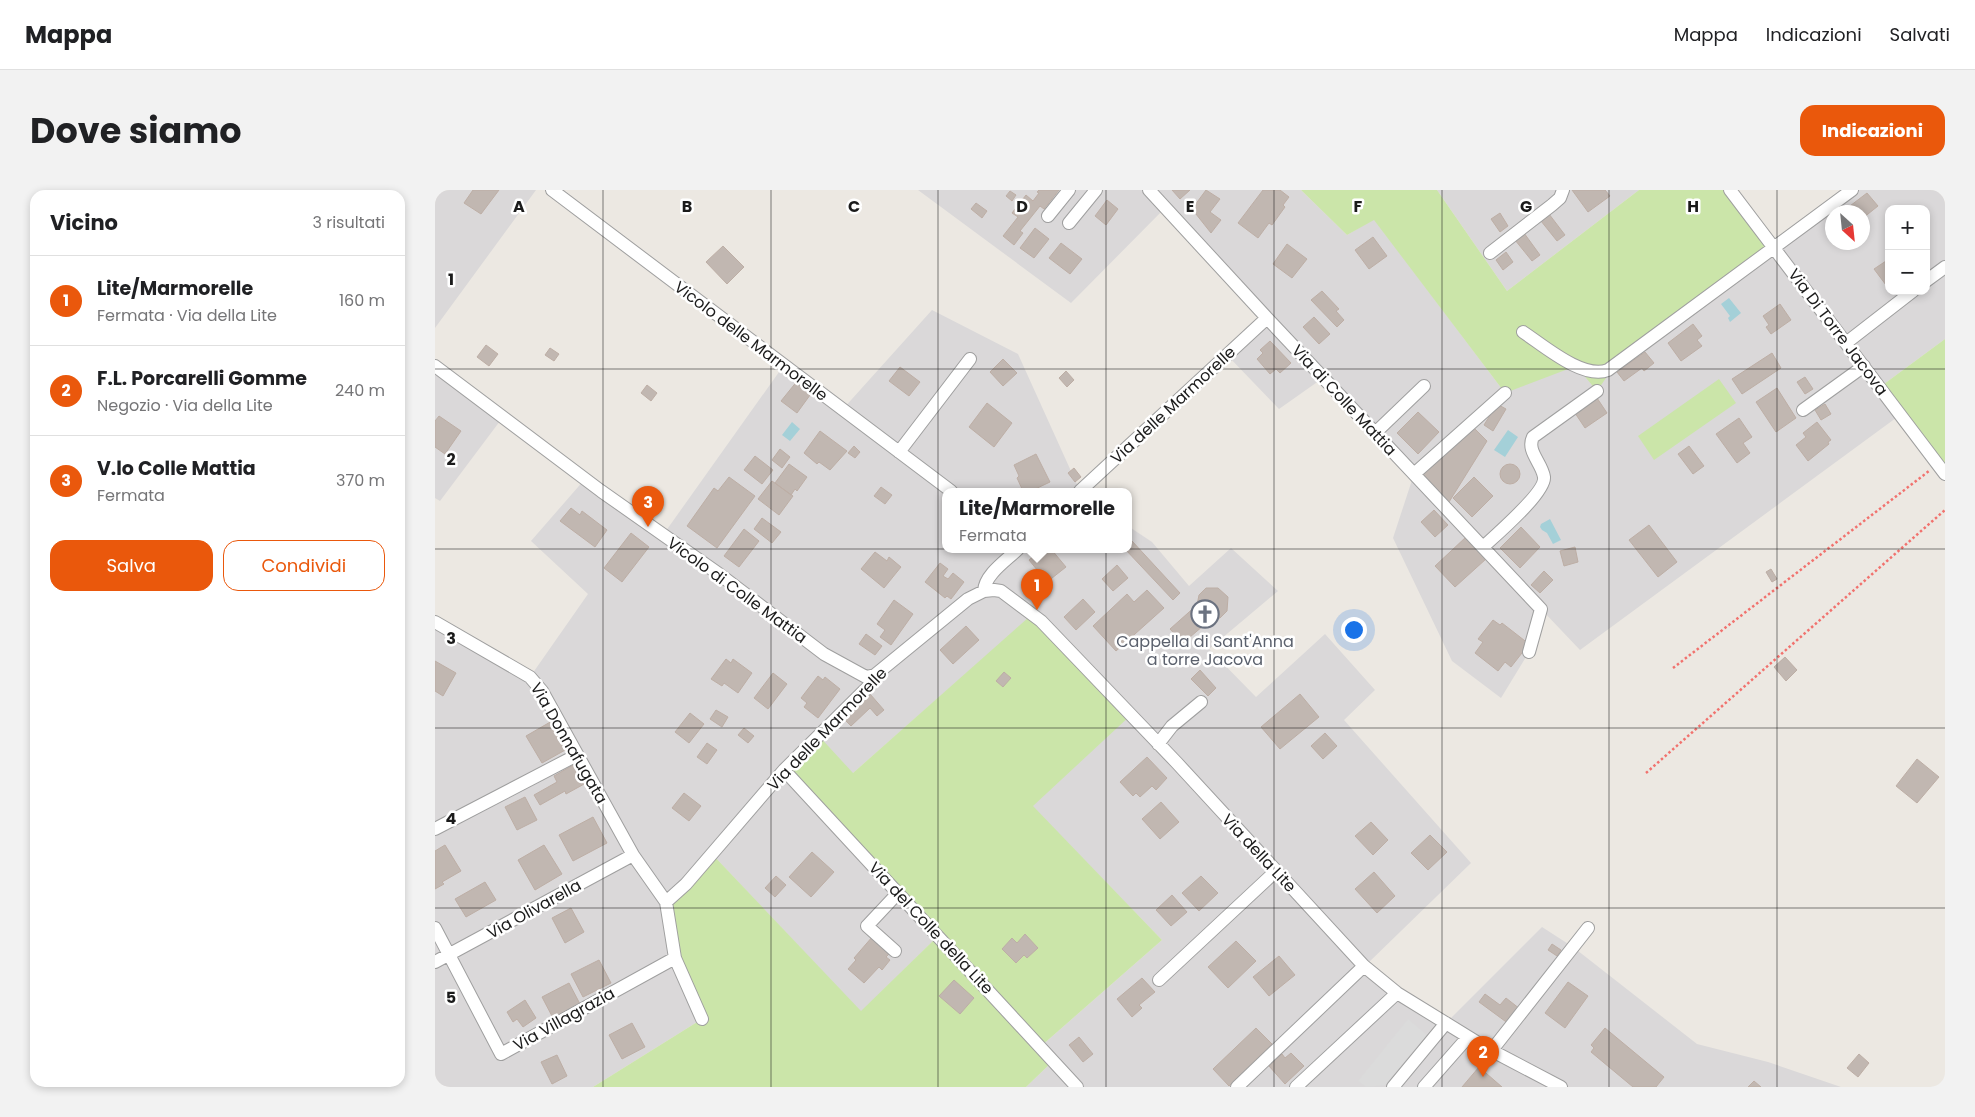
<!DOCTYPE html>
<html lang="it">
<meta charset="utf-8">
<style>
body{margin:0;font-family:Poppins,sans-serif;background:#f2f2f2;color:#202124}
.controls{position:absolute;right:15px;top:15px;display:grid;overflow:hidden;border-radius:10px;box-shadow:0 2px 8px #0003}
.controls button{width:45px;height:45px;display:grid;place-items:center;padding:0;border:0;border-bottom:1px solid #e0e0e0;background:#fff;color:#202124;font:25px sans-serif}
.compass{position:absolute;left:1390px;top:15px;width:45px;height:45px;border-radius:50%;background:#fff;box-shadow:0 2px 8px #0003;rotate:153deg}
.you{position:absolute;left:918px;top:439px;width:18px;height:18px;margin:-12px;border:4px solid #fff;border-radius:50%;background:#1a73e8;box-shadow:0 0 0 8px #1a73e833}
.badge{display:grid;place-items:center;width:32px;height:32px;border-radius:50%;background:#ea580c;color:#fff;font-size:16px;font-weight:700}
.pin{position:absolute;translate:-50% -41px;filter:drop-shadow(0 1px 2px #0008)}
.pin::after{content:'';position:absolute;top:26px;width:18px;height:15px;background:inherit;clip-path:polygon(0 0,100% 0,50% 100%)}
.popup{position:absolute;left:507px;top:298px;width:190px;height:65px;box-sizing:border-box;display:grid;place-content:center;border-radius:10px;background:#fff;filter:drop-shadow(0 1px 4px #0005);font-size:16px;white-space:nowrap;color:#757577}
.popup b{font-size:19px;color:#202124}
.popup::after{content:'';position:absolute;left:50%;top:100%;margin-left:-10px;border:10px solid transparent;border-top-color:#fff}
.list{margin:0;padding:0;list-style:none}
h2{display:flex;justify-content:space-between;align-items:center;height:65px;margin:0;padding:0 20px;font-size:21px}
h2 small{font-size:16px;font-weight:400;color:#757577}
.list li{display:grid;grid-template-columns:32px 1fr auto;gap:15px;align-items:center;box-sizing:border-box;height:90px;padding:0 20px;border-top:1px solid #e0e0e0}
.list b{display:block;font-size:19px;white-space:nowrap}
.list p{margin:0;font-size:16px;white-space:nowrap;color:#757577}
.list em{font-size:16px;font-style:normal;color:#757577}
.actions{display:flex;gap:10px;padding:15px 20px}
.actions a{flex:1;padding:11px 0;border:1px solid #ea580c;border-radius:15px;text-align:center;font-size:18px;color:#ea580c}
.actions .main{background:#ea580c;color:#fff}
.map{position:relative;flex:none;width:1510px;height:897px;overflow:hidden;border-radius:15px}
header{display:flex;align-items:center;gap:30px;box-sizing:border-box;height:70px;padding:0 25px;background:#fff;border-bottom:1px solid #e0e0e0}
header strong{font-size:24px}
nav{display:flex;gap:28px;margin-inline-start:auto;font-size:18px}
.intro{display:flex;align-items:center;justify-content:space-between;box-sizing:border-box;height:120px;padding:0 30px}
h1{margin:0;font-size:35px}
.button{padding:12px 22px;border-radius:15px;background:#ea580c;color:#fff;font-size:18px;font-weight:700}
main{display:flex;gap:30px;padding:0 30px}
aside{flex:1;background:#fff;border-radius:15px;box-shadow:0 2px 8px #0003}
.map>svg:first-child{display:block}
</style>
<header>
<strong>Mappa</strong>
<nav><a>Mappa</a><a>Indicazioni</a><a>Salvati</a></nav>
</header>
<div class="intro"><h1>Dove siamo</h1><a class="button">Indicazioni</a></div>
<main>
<aside>
<h2>Vicino<small>3 risultati</small></h2>
<ul class="list">
<li><span class="badge">1</span><div><b>Lite/Marmorelle</b><p>Fermata · Via della Lite</p></div><em>160 m</em></li>
<li><span class="badge">2</span><div><b>F.L. Porcarelli Gomme</b><p>Negozio · Via della Lite</p></div><em>240 m</em></li>
<li><span class="badge">3</span><div><b>V.lo Colle Mattia</b><p>Fermata</p></div><em>370 m</em></li>
</ul>
<div class="actions"><a class="main">Salva</a><a>Condividi</a></div>
</aside>
<div class="map">
<svg width="1510" height="897" viewBox="0 0 1510 897">
<rect width="100%" height="100%" fill="#ece8e2"/>
<!-- residential -->
<path fill="#dad8d9" fill-rule="evenodd" d="M0,0h101l-101,138z
M483,0h383l46,45 27,-16 131,174 59,-34 44,11 244,-180h93v149l-65,48 20,28 -320,235 -38,-40 -13,42 -28,46 -49,-37 -59,-123 21,-64 -91,-96 -44,31 -52,-54 40,-37 -102,-110 -94,95zM1454,19h37v82h-37zM1398,22h30v30h-30z
M1002,0h202l-132,101z
M497,120l86,44 62,137h-134v58h182v-23l24,16 37,44 42,-38 47,43 -69,58 47,48 69,-63 50,56 -31,30 127,143 -106,103 81,57 96,-96 31,20 124,97 71,18 73,25h-815l27,-26 -13,-14 122,-107 -130,-134 98,-91 -93,-104 -184,162 85,163 -77,76 -149,-158 -10,165 -109,68h-158v-465l95,55 58,-83 -57,-53 54,-62 78,56 121,-170 59,44z
M0,176l68,51 -63,84 -5,-3z"/>
<!-- grass -->
<path fill="#cbe5a9" d="M866,0h136l70,101 132,-101h91l45,59 -160,116 -18,26 -21,-25 -71,27 -131,-173 -27,15z
M1510,149v134l-65,-86z
M1284,189l17,24 -82,57 -16,-24z
M602,420l94,105 -98,91 129,134 -122,107 13,14 -27,26h-433l109,-68 -27,-61 -9,-56 46,-48 149,157 77,-75 -154,-166 34,-35 35,38z"/>
<!-- parking -->
<path fill="#dbdbdb" d="M973,829l19,16 -42,50 -19,2 -8,-6z"/>
<!-- water -->
<path fill="#a4d0d8" d="M1294,108l12,15 -11,9 -2,-4 2,-2 -9,-12z
M357,232l8,7 -10,12 -8,-6z
M1073,240l10,7 -13,20 -11,-7z
M1115,329l11,21 -8,4 -6,-11 -5,-3 -2,-3 1,-3z"/>
<!-- building -->
<path fill="#c1b7b1" stroke="#bdaea5" d="M38,0h26l-18,24 -17,-11z
M604,0h20l-15,19 -4,-3 -20,25 3,2 -9,12 -11,-9 15,-19 -6,-4 14,-18 7,6 6,-8 -2,-1z
M737,0h18l-10,9z
M771,0l14,9 -10,13 11,8 -10,13 -19,-24z
M828,0h17l9,7 -6,8 2,2 -13,18 -3,-2 -11,15 -20,-15z
M1137,0h33l5,6 -22,16z
M575,1l6,4 -4,6 -6,-5z
M1432,3l11,13 -15,12v-6h-21z
M672,10l11,9 -12,16 -11,-9z
M541,13l11,8 -5,7 -11,-9z
M1065,23l8,13 -8,6 -9,-13z
M1114,24l16,21 -8,6 -16,-20z
M600,38l14,11 -15,19 -14,-10z
M1089,43l16,22 -8,6 -17,-21z
M938,47l14,19 -18,13 -14,-19z
M626,53l21,16 -12,15 -21,-16z
M852,54l20,15 -15,19 -19,-14z
M288,56l21,21 -17,17 -21,-22z
M1071,62l7,10 -10,8 -7,-10z
M1454,69v30l-15,-20z
M887,101l17,18 -3,2 8,9 -7,7 -26,-27z
M1345,114l11,16 -20,14 -5,-7 3,-2 -6,-9z
M879,127l16,17 -11,10 -16,-17z
M1258,134l9,12 -5,4 5,6 -21,15 -13,-18z
M835,151l21,22 -11,10 -4,-4 -6,5 -13,-15 6,-6 -3,-3z
M51,155l12,9 -9,12 -12,-9z
M115,158l9,6 -5,7 -9,-6z
M1210,162l9,11 -10,8 -2,-3 -18,13 -7,-9z
M1337,163l9,15 -39,26 -10,-15z
M568,169l14,14 -14,13 -13,-14z
M465,177l20,15 -11,14 -20,-15z
M631,181l8,9 -7,7 -8,-9z
M1370,187l8,12 -8,5 -8,-12z
M363,190l15,11 -16,22 -16,-12z
M212,195l10,8 -6,8 -10,-8z
M1342,198l19,30 -20,14 -20,-30z
M1162,208l10,15 -22,15 -10,-15z
M552,213l25,20 -18,24 -25,-20z
M1062,214l9,5 -13,22 -9,-6z
M1390,214l6,10 -10,6 -6,-10z
M983,222l21,20 -21,22 -21,-21z
M4,226l22,15 -16,23 -10,-7v-26z
M1304,228l13,19 -9,6 7,10 -13,10 -21,-29z
M1382,232l14,18 -3,2 1,2 -21,17 -12,-16 10,-8 -3,-4z
M1038,237l14,14 -38,61 -26,-28z
M385,241l27,20 -17,19 -11,-8 -2,2 -13,-11z
M419,256l6,6 -5,6 -7,-5z
M1254,256l15,20 -11,8 -15,-20z
M345,259l10,8 -8,11 -10,-8z
M601,264l14,28 -19,9h-8l-6,-13 2,-2 -5,-11z
M320,266l18,14 -11,14 -18,-14z
M354,274l18,13 -10,14 -2,-2 -4,6 -16,-12z
M1065 284a10 10 0 1 1 20 0a10 10 0 1 1-20 0Z
M639,278l7,9 -6,5 -7,-9z
M294,287l26,19 -38,52 -30,-22 27,-38 4,3z
M1039,287l19,19 -21,21 -19,-19z
M337,291l21,15 -14,19 -21,-16z
M446,297l11,8 -7,9 -11,-8z
M136,318l9,7 2,-4 25,19 -12,17 -35,-26z
M999,320l14,15 -13,12 -14,-15z
M327,328l19,14 -9,11 -18,-14z
M1214,335l28,37 -19,15 -29,-37z
M1086,337l19,20 -20,21 -20,-20z
M309,339l15,12 -20,26 -15,-11z
M196,343l18,14 -27,35 -18,-14z
M1031,347l20,22 -31,28 -20,-21z
M697,351l48,52 -7,7 -48,-51h3v-4z
M1140,357l3,15 -14,4 -4,-15z
M607,359h9l15,18 -19,15 -18,-22z
M440,362l12,9 2,-4 12,10 -17,21 -23,-19z
M505,373l8,6 -5,7 5,3 5,-6 11,9 -13,17 -4,-3 -2,2 -20,-16z
M682,375l11,13 -15,13 -11,-12z
M1336,379l6,10 -5,3 -6,-10z
M1109,381l9,9 -13,13 -9,-8z
M771,398h12l10,9 -1,14 -7,7 -10,2 -27,23 -13,-14 27,-24 2,-10z
M712,400l17,18 -48,43 -23,-25 34,-32 7,8z
M648,409l12,13 -19,18 -12,-13z
M459,410l19,14 -22,31 -11,-8 5,-7 -8,-6z
M1058,430l7,5 2,-2 27,21 -18,23 -6,-5 -7,9 -23,-18 8,-11 -5,-3z
M531,436l13,14 -26,24 -13,-14z
M431,444l16,12 -7,9 -16,-11z
M1350,467l12,13 -11,11 -12,-14z
M291,469l5,4 2,-4 19,14 -14,20 -14,-10 -2,3 -11,-7z
M0,471l21,12 -13,23 -8,-5z
M765,480l16,18 -8,8 -17,-17z
M569,482l7,6 -8,9 -7,-6z
M338,483l14,11 -19,25 -14,-11z
M383,486l5,4 2,-3 15,12 -22,29 -14,-11 3,-4 -6,-5z
M435,504l14,16 -7,6 -7,-8 -19,18 -8,-8z
M865,504l19,23 -39,32 -19,-22z
M281,520l12,7 -6,10 -12,-8z
M255,523l14,11 -15,19 -14,-11z
M117,531l15,28 -25,14 -16,-27z
M309,538l10,8 -6,7 -10,-8z
M890,543l12,13 -14,13 -12,-13z
M272,553l10,7 -10,14 -10,-7z
M712,567l20,21 -11,12 -4,-4 -12,11 -4,-4 -3,3 -13,-14z
M1482,569l22,18 -22,26 -21,-17z
M140,574l11,19 -20,11 -1,-3 -25,14 -6,-10 23,-13 -3,-6z
M249,603l17,13 -12,15 -17,-13z
M90,607l12,23 -20,10 -12,-23z
M726,612l18,20 -19,17 -18,-20z
M158,627l14,26 -34,18 -14,-26z
M936,632l17,18 -15,15 -18,-19z
M995,645l17,17 -19,18 -17,-17z
M10,655l16,26 -19,11 2,2 -9,5v-38z
M109,655l18,29 -27,16 -17,-30z
M377,662l22,20 -23,25 -22,-20z
M939,682l21,24 -18,17 -22,-24z
M341,686l10,9 -11,12 -10,-9z
M766,686l17,17 -19,18 -17,-18z
M50,692l11,18 -30,17 -11,-18z
M737,705l15,17 -16,14 -15,-16z
M136,718l13,24 -19,11 -13,-25z
M590,744l13,14 -11,10 -3,-3 -8,8 -14,-14 10,-11 5,5z
M438,746l18,16 -5,5 4,3 -8,10 -3,-3 -15,16 -16,-14 8,-9 -2,-2z
M801,751l20,20 -28,27 -20,-21z
M1117,754l9,6 -4,6 -9,-6z
M844,766l16,19 -26,21 -16,-19z
M164,770l12,23 -28,14 -12,-23z
M707,788l13,14 -16,13 3,3 -10,9 -15,-18z
M519,790l20,18 -14,16 -21,-18z
M1133,792l20,14 -23,32 -20,-15z
M134,793l11,21 -27,14 -11,-21z
M1050,804l15,11 6,-7 14,11 -11,15 -30,-22z
M90,810l11,18 -13,9 -6,-8 -4,3 -6,-10z
M197,833l13,24 -23,12 -13,-24z
M821,838l16,16 -43,42 -16,-17z
M1170,838l59,49 -8,10h-23l-42,-35 3,-4 -3,-3z
M644,847l14,17 -10,8 -14,-17z
M856,863l13,13 -19,18 -16,-18 13,-12 3,4z
M1424,864l10,9 -11,14 -11,-9z
M122,865l10,21 -15,8 -11,-22z
M1044,877l23,20h-40z
M1319,891l7,6h-13z"/>
<g fill="none" stroke-linecap="round" stroke-linejoin="round">
<!-- minor casing -->
<g stroke="#9f9f9f" stroke-width="14">
<path id="minor" d="M117,0l399,301
M714,0l118,128 274,291 -12,43
M1295,0l215,284
M613,26l21,-26
M634,33l27,-33
M1055,63l62,-48 8,-7 3,-8
M1491,91l19,-14
M1088,142c20,13 60,48 85,38l244,-180
M1411,153l67,-52
M0,176l166,125 118,83 105,80 42,23 9,-2
M1368,220l61,-44
M940,243l49,-47
M464,262l71,-93
M979,284l91,-81
M645,301l187,-173
M1048,357c13,-12 63,-55 61,-70 -2,-14 -18,-26 -11,-40l64,-46
M549,401c1,-17 23,-31 34,-42
M0,432l95,55 12,14 91,164 33,47 9,56 -174,96 -66,-126
M723,554l14,-18 29,-24
M349,580l293,317
M0,639l142,-74
M231,712l20,-18 98,-114 89,-88 2,-7 93,-76 16,-8 10,-1 7,1 40,30 136,142 187,203 33,27 86,53 78,41
M460,761l-28,-25 31,-33
M240,768l27,61
M0,772l198,-107
M724,790l117,-109
M1057,860l96,-122
M802,897l127,-121
M861,897l101,-94
M958,897l53,-64
M989,897l44,-50"/>
</g>
<!-- path -->
<path stroke="#f1726e" stroke-width="2.5" stroke-dasharray="2.5 2.5" stroke-linecap="butt" d="M1238,478l256,-197
M1211,583l299,-263"/>
<!-- minor -->
<use href="#minor" stroke="#fff" stroke-width="12"/>
</g>
<!-- grid -->
<path fill="none" stroke="#1b1b1b" stroke-width="1" stroke-opacity="0.55" d="M168,0v897M336,0v897M503,0v897M671,0v897M839,0v897M1007,0v897M1174,0v897M1342,0v897M0,179h1510M0,359h1510M0,538h1510M0,718h1510"/>
<!-- icons -->
<defs>
<g id="church-ring" transform="scale(1.4375)"><circle r="9.5" fill="#fff" stroke="#6b7280" stroke-width="1.5"/><path d="M-1.2-6h2.4v3.5h3.3v2.4h-3.3V6h-2.4V-.1h-3.3v-2.4h3.3Z" fill="#6b7280"/></g>
</defs>
<g fill-rule="evenodd">
<use href="#church-ring" x="770" y="424"/>
</g>
<g text-anchor="middle" dominant-baseline="central" stroke-width="5" stroke-linejoin="round" paint-order="stroke">
<!-- street labels -->
<g font-size="16" fill="#1b1b1b" stroke="#fff">
<text transform="translate(1403 142) rotate(53)">Via Di Torre Jacova</text>
<text transform="translate(316 151) rotate(37)">Vicolo delle Marmorelle</text>
<text transform="translate(909 210) rotate(47)">Via di Colle Mattia</text>
<text transform="translate(738 215) rotate(-43)">Via delle Marmorelle</text>
<text transform="translate(302 400) rotate(36)">Vicolo di Colle Mattia</text>
<text transform="translate(392 539) rotate(-46)">Via delle Marmorelle</text>
<text transform="translate(134 553) rotate(60)">Via Donnafugata</text>
<text transform="translate(824 663) rotate(47)">Via della Lite</text>
<text transform="translate(99 719) rotate(-29)">Via Olivarella</text>
<text transform="translate(496 738) rotate(47)">Via del Colle della Lite</text>
<text transform="translate(129 829) rotate(-29)">Via Villagrazia</text>
</g>
<!-- worship labels -->
<g font-size="16" fill="#5b616d" stroke="#fff">
<text x="770" y="451">Cappella di Sant'Anna<tspan x="770" dy="18">a torre Jacova</tspan></text>
</g>
</g>
<g font-size="16" text-anchor="middle" font-weight="bold" fill="#1b1b1b" stroke="#fff" stroke-width="5" stroke-linejoin="round" paint-order="stroke">
<text x="84" y="22">A</text>
<text x="252" y="22">B</text>
<text x="419" y="22">C</text>
<text x="587" y="22">D</text>
<text x="755" y="22">E</text>
<text x="923" y="22">F</text>
<text x="1091" y="22">G</text>
<text x="1258" y="22">H</text>
<text x="16" y="95">1</text>
<text x="16" y="275">2</text>
<text x="16" y="454">3</text>
<text x="16" y="634">4</text>
<text x="16" y="813">5</text>
</g>
</svg>
<div class="controls">
<button>+</button>
<button>−</button>
</div>
<svg class="compass" viewBox="-18 -18 36 36"><path d="M0-13l5 13h-10z" fill="#e53935"/><path d="M0 13l5-13h-10z" fill="#757577"/></svg>
<div class="you"></div>
<div class="pin badge" style="left:602px;top:420px">1</div>
<div class="popup"><b>Lite/Marmorelle</b>Fermata</div>
<div class="pin badge" style="left:1048px;top:887px">2</div>
<div class="pin badge" style="left:213px;top:337px">3</div>
</div>
</main>
